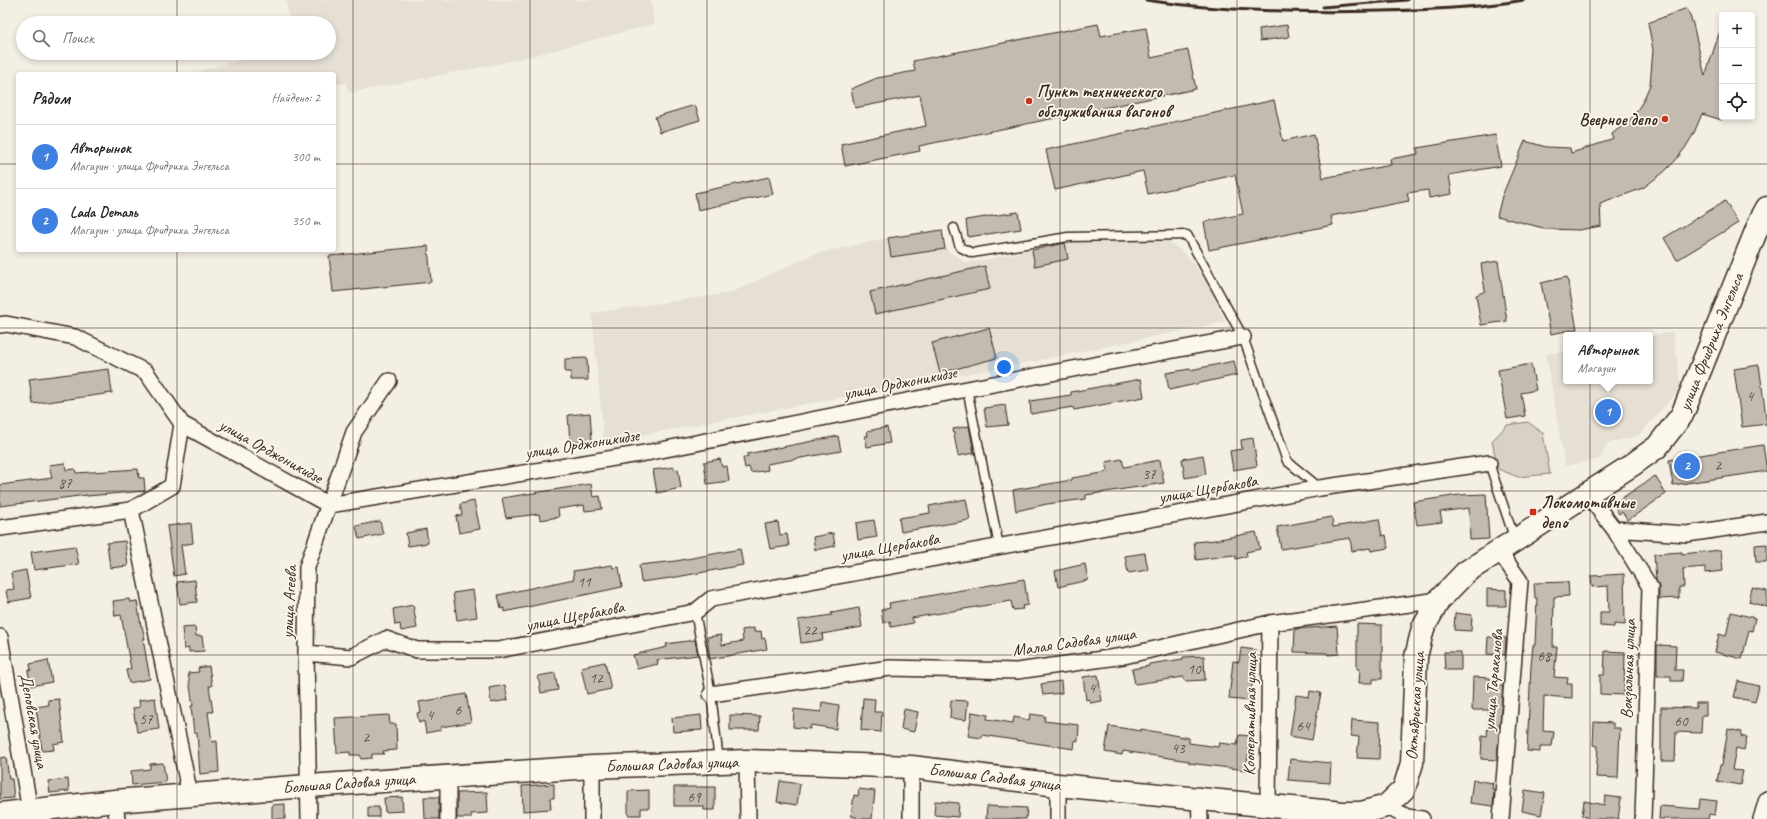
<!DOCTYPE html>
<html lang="ru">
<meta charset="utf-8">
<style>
body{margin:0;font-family:Caveat,sans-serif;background:#f2f2f2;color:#202124}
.controls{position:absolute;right:12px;top:12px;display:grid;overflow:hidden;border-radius:4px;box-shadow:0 2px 6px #0003}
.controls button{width:36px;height:36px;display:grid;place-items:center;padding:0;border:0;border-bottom:1px solid #e0e0e0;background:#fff;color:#202124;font:20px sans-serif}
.you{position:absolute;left:1004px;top:367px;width:14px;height:14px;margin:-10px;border:3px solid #fff;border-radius:50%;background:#1a73e8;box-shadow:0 0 0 6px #1a73e833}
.badge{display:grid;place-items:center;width:26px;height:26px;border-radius:50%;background:#ea580c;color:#fff;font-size:13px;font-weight:700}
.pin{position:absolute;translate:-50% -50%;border:2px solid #fff;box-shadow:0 1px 4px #0006}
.popup{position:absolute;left:1563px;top:332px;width:90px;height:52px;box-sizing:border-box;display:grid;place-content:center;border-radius:4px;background:#fff;filter:drop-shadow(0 1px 3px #0005);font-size:13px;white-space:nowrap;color:#757577}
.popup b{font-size:15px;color:#202124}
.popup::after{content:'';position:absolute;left:50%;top:100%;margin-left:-8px;border:8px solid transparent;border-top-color:#fff}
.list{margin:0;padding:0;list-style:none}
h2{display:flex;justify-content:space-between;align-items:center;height:52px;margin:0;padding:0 16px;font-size:17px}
h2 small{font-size:13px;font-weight:400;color:#757577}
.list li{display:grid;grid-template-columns:26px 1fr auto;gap:12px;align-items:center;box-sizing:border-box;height:64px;padding:0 16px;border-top:1px solid #e0e0e0}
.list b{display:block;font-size:15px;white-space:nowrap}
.list p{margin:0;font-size:13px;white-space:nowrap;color:#757577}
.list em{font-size:13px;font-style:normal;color:#757577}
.icon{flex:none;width:22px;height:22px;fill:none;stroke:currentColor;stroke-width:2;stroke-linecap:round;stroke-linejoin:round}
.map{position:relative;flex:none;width:1767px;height:819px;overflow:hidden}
.search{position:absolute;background:#fff;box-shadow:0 2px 6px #0003;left:16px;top:16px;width:320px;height:44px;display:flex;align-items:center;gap:10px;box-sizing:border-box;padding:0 14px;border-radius:22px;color:#757577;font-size:15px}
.panel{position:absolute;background:#fff;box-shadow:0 2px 6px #0003;left:16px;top:72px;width:320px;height:180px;border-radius:4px}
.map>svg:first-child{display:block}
</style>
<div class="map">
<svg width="1767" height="819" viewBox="0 0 1767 819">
<rect width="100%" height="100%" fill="#f3efe4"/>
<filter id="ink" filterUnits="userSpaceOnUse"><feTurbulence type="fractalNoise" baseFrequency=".025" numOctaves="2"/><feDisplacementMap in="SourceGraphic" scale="8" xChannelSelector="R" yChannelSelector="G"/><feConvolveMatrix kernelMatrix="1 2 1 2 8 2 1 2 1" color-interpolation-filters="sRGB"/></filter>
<g filter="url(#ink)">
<!-- built -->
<path fill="#e5dfd4" d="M286,0h365l3,24 -142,37 -163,32 -3,-10 -12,1v-10h-144l74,-21h65v-30h-39z
M942,230l3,19 22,14 98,-20 101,-4 18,14 14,16 12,19 15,34 -195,40 -426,80 -12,-129 138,-20 84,-39 74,-16z
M1673,332l8,56 -43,48 -30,7 -8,16 -35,7 -19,-112 20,-3v30h84v-45z"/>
<!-- green -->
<path fill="#d8d1c6" stroke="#8a7e72" d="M1528,422l15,11 7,41 -32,3 -20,-8 -6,-28 15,-16z"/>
<!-- building -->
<path fill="#c3bbb0" stroke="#3b2a1e" d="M1687,8l6,16 12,52 15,-45h2v89l-20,-6 -9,21 -8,13 -10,13 -11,11 -21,16 -43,16 1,22 -22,4 -32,-1 -50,-13 5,-20 23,-55 21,6 24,1 1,5 43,-14 -2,-5 21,-17 10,-16 7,-16 3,-35 -5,-27z
M1098,24l3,12 45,-8 5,30 37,-8 8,39 -277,57 1,5 -75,15 -4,-22 85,-18 -6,-31 -65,13 -4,-19 26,-11 38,-7 -2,-10z
M1287,25l2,12 -29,4 -1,-12z
M1274,100l9,41 31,-7 9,44 68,-13 -1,-6 28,-5 -1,-6 78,-13 6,31 -52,9 3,19 -23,4 -1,-8 -21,3 2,8 -78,15 2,9 -124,25 -5,-28 39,-8 -8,-39 -87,19 -5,-23 -88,19 -9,-40z
M695,105l5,15 -40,12 -5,-15z
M769,177l4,17 -75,16 -3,-17z
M1725,201l13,22 -61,37 -13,-22z
M1018,212l3,17 -53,8 -2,-17z
M942,230l3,19 -54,8 -3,-19z
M1065,243l3,16 -33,7 -3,-16z
M428,246l3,36 -98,10 -4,-36z
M1498,261l9,60 -26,4 -5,-30 9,-4 -4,-27z
M985,266l5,23 -115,25 -5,-22z
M1567,277l10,52 -26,5 -10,-51z
M989,328l8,30 -57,15 -8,-30z
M587,358l1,22h-17v-8h-6v-13z
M1234,361l3,14 -68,15 -3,-17 24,-4v1z
M1531,364l5,26 -15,3 4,23 -18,3 -9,-49z
M1759,365l8,59 -25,3 -8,-58z
M109,369l3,24 -79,11 -4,-25z
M1141,379l3,18 -70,13 -1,-3 -42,7 -1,-13 41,-6v-3z
M1005,405l3,20 -21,2 -3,-19z
M590,413l2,28 -22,1 -2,-27z
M969,426l5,27 -16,3 -5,-27z
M887,427l3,16 -23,4 -2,-11h3l-1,-5z
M838,436l3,15 -74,13 1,6 -17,3 -2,-6 -4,1 -2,-10 5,-1 -1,-3z
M1253,438l4,28 -24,4 -3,-19 12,-2 -1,-9z
M1763,445l4,26 -94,14 -4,-25z
M1203,455l3,19 -21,4 -3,-19z
M720,459l2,8 5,-1 2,15 -22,3 -3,-22z
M1122,459l2,8 36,-7 4,23 -78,12v4l-39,5 -31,7 -3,-21 59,-10v-2l36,-6 -2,-10z
M65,463l1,7 9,-1 1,4 62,-4 1,9h5l1,13 -58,5v-1l-87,11v-21l52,-7 -3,-13z
M674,467l1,3 3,-1 3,19 -24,5 -4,-23z
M1655,476l11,18 -38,26 -6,-8 -3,2 -6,-10z
M591,484l2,13 7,-1 2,13 -17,2 -1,-6 -26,4 1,8 -19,3 -1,-6 -33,4 -4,-20z
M1486,494l3,45 -19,1 -1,-32 -29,4 2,10 -25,3 -4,-23 46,-7z
M966,499l4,21 -69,12 -2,-14 31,-5 -1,-7z
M474,501l6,28 -21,4 -3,-17 6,-1 -2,-11z
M1332,517l1,10 46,-8 3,17 4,-1 2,13 -17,3 -1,-3 -18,3 -2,-13 -69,11 -4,-22z
M874,520l3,17 -19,3 -2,-17z
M380,521l3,13 -24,5 -3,-13z
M778,522l2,13 7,-1 2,12 -19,3 -5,-25z
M191,523l2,20 -12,2 4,29 -11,2 -7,-50z
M426,529l2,14 -20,3 -2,-13z
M1256,532l4,17 -14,3 1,4 -11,3v-3h-3v-1l-37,5 -2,-18 21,-2z
M833,533l2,13 -20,4 -2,-13z
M125,541l3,25 -18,2 -3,-25z
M1767,544v18h-11l-1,-17z
M75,546l4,18 -45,6 -3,-18z
M740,549l3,16 -72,13 -30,4 -2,-17 37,-4z
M1721,550l2,21 -18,2v-6l-22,2 1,18h-5v11l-20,1v-12l-3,-7 -2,-26 28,-2v2z
M1145,553l3,17 -20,3 -3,-17z
M1085,564l3,16 -30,7 -3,-16z
M612,565l1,3 6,-1 3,20 -118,25v-4l-3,1 -3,-14 76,-16 -1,-8z
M26,570l5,28 -23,4 -2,-12 8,-1 -3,-16z
M1624,574l1,51 -11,-1v3l-14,-1v-14h9l-1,-26 -16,1 -1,-11z
M1024,579l4,26 -6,1 1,3 -10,1 -2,-9 -99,17 1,5 -22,4 -1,-6 -7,2 -2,-13 9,-2 -1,-5z
M195,580l2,22 -17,2 -3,-22z
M1568,582l1,14 -15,1 -1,50h4l-3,30 14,1 -1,6h5v14l-28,-2 -1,35 11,1 -2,14h-12v6l-13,-1 4,-85 2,-21h2l2,-47h-2l-1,-15z
M1752,588l15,3v16l-18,-5z
M1487,589l19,1v16h-19z
M473,590l4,27 -20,3 -4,-27z
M129,599l1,3 7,-1 4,25h1l3,13h-2l7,40 -21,4 -3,-13 5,-1 -10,-54 -6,1 -2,-15z
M413,605l4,23 -16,3 -1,-7 -5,1 -2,-16z
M859,608l3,19 -40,7 1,6 -22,3 -3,-23 34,-5 -1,-2z
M1731,612l24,6 -3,13 -3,-1 -7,29 -27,-7 4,-18 7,2z
M1455,613l17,2 -1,16 -17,-1z
M1357,624l25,1v54h-9v4h-14l1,-14h-3z
M1337,626l2,28 -11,1 -1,-2 -33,-1 1,-23z
M195,627l1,9h6l2,15 -15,1v-4l-5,1 -2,-21z
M754,628v4l7,-1 1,8 3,-1 2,11 -57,10 -3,-22 14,-2 1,10 21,-4 -1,-11z
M1488,637l18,1 -1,17 -18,-1z
M695,640l3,15 -41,5 1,4 -21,5 -4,-14 34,-8 -1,-3z
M1657,645l19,1 -1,24h8l-1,11h-11v-5h-14z
M1241,648l15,2 -6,51 -21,-2 4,-38 6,1z
M1605,651l20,1 -1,43 -24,-1v-19h4z
M1444,652h17v18h-16z
M1204,656l1,24 -20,1 -1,-4 -49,7 -3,-15 17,-3v-2l34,-5v-2z
M48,660l4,22 -21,4 -3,-15 3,-1 -1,-6z
M605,662l6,27 -24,5 -6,-27z
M209,666l3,20h-3l4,26h-5l4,30 5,-1 2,31 -19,2 -3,-41h-3l-3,-27h2l-5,-33 11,-1 -1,-4z
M555,673l3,17 -17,3 -3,-17z
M1098,675l4,26 -12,2v-4l-4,1 -3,-23z
M1473,677l17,1v8h13l-6,74 -16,-1 1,-24 5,1 2,-26h-17z
M1061,681l1,12 -19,2 -2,-11z
M1738,681l21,5 -4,16 -21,-5z
M505,685l3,15 -17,3 -2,-15z
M1310,691l11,2 -9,47 -22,-4 6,-41 13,2z
M466,694l5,28 -30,5v3l-15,3 -2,-12 -5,2 -2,-10 4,-1 -2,-10z
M155,698l4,31 -22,3 -4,-24 7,-1 -1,-7z
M863,698l12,1 -1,13h8l-1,20 -20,-2z
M59,699l5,43 -11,2 1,6 -12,1 -6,-44 13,-2 -1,-5z
M951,700l17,1 -2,19 -16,-2z
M822,702l17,3 -3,24 -25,-4 -1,4 -17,-2 1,-18 27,3z
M1696,703h10v12h-4l-1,18 -25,-1 -1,29h-14v-54l35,1z
M904,709l14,3 -4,20 -13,-3z
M972,712l16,3 -1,4 26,4 1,-6 15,3 1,-6 15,2 -1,5 35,4 -1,16 -3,-1 -1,9 -92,-14v3l-14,-2z
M389,715l1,9h6l1,26 -14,1 1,3h-12v4l-11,1 -1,-4h-10v-3l-13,1 -2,-35z
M701,715l1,15 -29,2 -1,-14z
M730,715l30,1 -1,14h-29z
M1352,720l28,2 -1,37 -22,-1 2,-21 -8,-1z
M1594,722l19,1v5h7l-2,50 -22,-1 2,-31 -5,-1z
M1109,726l32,5v-2l48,9v5l29,4 1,-4 18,2 2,-10 12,1 -5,34 -57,-7v-2l-66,-10 -1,4 -17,-3z
M1728,729l14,3 -1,4 6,1 -3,13 -8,-2 -4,22 11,1 -3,14 -23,-4 3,-16h2z
M6,757l3,22h3l2,19 -14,1v-41z
M1290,759l41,4 -1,20 -42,-3z
M163,763l3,19 -34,3 -1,-14 19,-2v-5z
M68,779l1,12 -19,2 -2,-12z
M1473,780l20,3 -1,6h2l-1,17 -23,-3z
M780,781l20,3 -3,21 -20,-3z
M554,784v14h-4l1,11 -28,2 -1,-25z
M674,787h41v23h-11v-4h-30z
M859,789l16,2 -3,28h-16v-2l-5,-1 3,-21 4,1z
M649,790v18h-8v7h-13v-24z
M1525,790l20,3 -4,22 -19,-4z
M487,792l1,21 -17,1v4h-14v-25z
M1605,796l16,2 -3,21h-32v-2l-4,-1 2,-15 20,4z
M402,797l1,14 -18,1 -1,-14z
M424,797h15v22h-14z
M1700,799l17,2 -2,14 -6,-1 -1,5h-49l1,-13 39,3z
M935,801l24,2 -1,14 -24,-2z
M285,804v15h-13v-14z
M987,806l40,2 -1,11h-40z
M368,807h11v10h-11z"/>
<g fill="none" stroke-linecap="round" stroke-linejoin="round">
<!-- lane casing -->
<g stroke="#3b2a1e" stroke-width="11">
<path id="lane" d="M954,228l6,19 12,6 96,-16 119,-2 56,102 44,124 33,27
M967,389l32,157
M1489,463l26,77
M695,612l16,82 8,67"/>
</g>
<!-- street casing -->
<g stroke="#3b2a1e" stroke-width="18">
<path id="street" d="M0,325l6,-1 69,13 71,35 36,52
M1587,494l27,35 73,5 80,-12
M131,510l59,285
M0,528l131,-18 41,-24 10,-62 147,81 322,-53 316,-63 276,-52
M1614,529l36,58 -7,232
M1499,551l21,30 -19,238
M0,637l30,174
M306,653l45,4 35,-18 31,11h81l197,-38 16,-13 609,-111 169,-25
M711,694l179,-26 127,3 107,-15 146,-33 169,-23
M747,761l1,58
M1199,798l1,21
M115,801l2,18
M1268,805l2,-182
M1386,806l21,11 15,2
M309,819l-3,-166 1,-86 47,-135 35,-51
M448,819v-42
M592,819v-52
M911,819v-52
M1058,819v-34
M1761,819l6,-20"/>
</g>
<!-- secondary casing -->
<g stroke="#3b2a1e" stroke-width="25">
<path id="secondary" d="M0,814l115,-13 193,-15 284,-19 155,-6 164,6 147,18 285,28h18l25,-7 18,-17 8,-26 4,-106 7,-29 16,-28 27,-28 166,-107 25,-18 25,-32 79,-196 6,-11"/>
</g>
<!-- lane -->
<use href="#lane" stroke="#fbf7ec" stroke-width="8"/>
<!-- street -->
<use href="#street" stroke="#fbf7ec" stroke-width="15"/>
<!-- secondary -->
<use href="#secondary" stroke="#fbf7ec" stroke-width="22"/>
<!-- rail -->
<path stroke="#3b2a1e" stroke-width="3" d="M1146,0c78,12 158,13 236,11 46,-1 97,-3 142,-11
M1323,7l84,-7"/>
</g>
</g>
<!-- grid -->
<path fill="none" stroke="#3b2a1e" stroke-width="1" stroke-opacity="0.55" d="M177,0v23M353,0v819M530,0v819M707,0v819M884,0v819M1060,0v819M1237,0v819M1414,0v819M1590,0v819M177,53v21M0,164h18M334,164h1433M177,250v569M0,328h1767M0,491h1767M0,655h1767"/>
<!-- markers -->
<g fill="#c8321e" stroke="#fbf7ec" stroke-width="1.5">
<circle cx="1029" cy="101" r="4"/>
<circle cx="1665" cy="119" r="4"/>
<rect x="1529" y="508" width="8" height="8" rx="2"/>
</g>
<g text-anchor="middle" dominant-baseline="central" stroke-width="3.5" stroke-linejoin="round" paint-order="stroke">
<!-- number labels -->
<g font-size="15" fill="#5d4e42">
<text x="1750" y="396">4</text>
<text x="1718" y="465">2</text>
<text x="1149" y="474">37</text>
<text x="65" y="483">87</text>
<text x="584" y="582">11</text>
<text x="810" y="630">22</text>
<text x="1544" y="656">68</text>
<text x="1194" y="669">10</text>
<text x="596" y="678">12</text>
<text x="1092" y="688">4</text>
<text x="458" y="710">6</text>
<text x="430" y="715">4</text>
<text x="146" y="719">57</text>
<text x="1681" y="721">60</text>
<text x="1303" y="726">64</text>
<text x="366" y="737">2</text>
<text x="1178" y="748">43</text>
<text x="694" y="797">69</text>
</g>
<!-- poi labels -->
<g font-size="17" font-weight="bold" fill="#3b2a1e" stroke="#fbf7ec" text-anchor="start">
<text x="1037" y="91">Пункт технического<tspan x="1037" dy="20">обслуживания вагонов</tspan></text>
<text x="1657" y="119" text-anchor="end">Веерное депо</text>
<text x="1541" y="502">Локомотивные<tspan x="1541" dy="20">депо</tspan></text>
</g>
<!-- street labels -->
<g font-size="17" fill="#3b2a1e" stroke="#fbf7ec">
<text transform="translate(1711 342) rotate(-68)">улица Фридриха Энгельса</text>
<text transform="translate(900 383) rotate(-11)">улица Орджоникидзе</text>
<text transform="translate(582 444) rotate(-9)">улица Орджоникидзе</text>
<text transform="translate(271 451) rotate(29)">улица Орджоникидзе</text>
<text transform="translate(1208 489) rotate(-10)">улица Щербакова</text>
<text transform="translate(890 547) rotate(-10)">улица Щербакова</text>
<text transform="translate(289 602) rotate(-87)">улица Агеева</text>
<text transform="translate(575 616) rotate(-11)">улица Щербакова</text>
<text transform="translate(1074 642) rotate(-8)">Малая Садовая улица</text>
<text transform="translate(1628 669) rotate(-88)">Вокзальная улица</text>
<text transform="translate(1493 680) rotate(-85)">улица Тараканова</text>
<text transform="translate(1415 706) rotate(-86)">Октябрьская улица</text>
<text transform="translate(1250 714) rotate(-89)">Кооперативная улица</text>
<text transform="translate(34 721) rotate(80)">Деповская улица</text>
<text transform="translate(672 764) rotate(-2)">Большая Садовая улица</text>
<text transform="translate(995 777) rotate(7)">Большая Садовая улица</text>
<text transform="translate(349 783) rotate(-4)">Большая Садовая улица</text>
</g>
</g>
</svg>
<div class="controls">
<button>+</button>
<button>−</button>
<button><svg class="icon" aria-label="locate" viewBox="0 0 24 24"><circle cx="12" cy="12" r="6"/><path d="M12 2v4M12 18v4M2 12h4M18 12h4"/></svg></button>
</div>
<div class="you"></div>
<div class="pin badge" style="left:1608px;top:412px;background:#3f7fe0">1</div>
<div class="popup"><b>Авторынок</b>Магазин</div>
<div class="pin badge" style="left:1687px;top:466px;background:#3f7fe0">2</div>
<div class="search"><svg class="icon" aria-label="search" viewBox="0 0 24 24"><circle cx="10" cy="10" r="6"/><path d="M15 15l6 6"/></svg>Поиск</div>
<section class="panel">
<h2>Рядом<small>Найдено: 2</small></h2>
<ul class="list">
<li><span class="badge" style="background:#3f7fe0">1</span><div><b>Авторынок</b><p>Магазин · улица Фридриха Энгельса</p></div><em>300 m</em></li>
<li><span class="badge" style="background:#3f7fe0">2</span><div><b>Lada Dеталь</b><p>Магазин · улица Фридриха Энгельса</p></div><em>350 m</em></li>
</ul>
</section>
</div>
